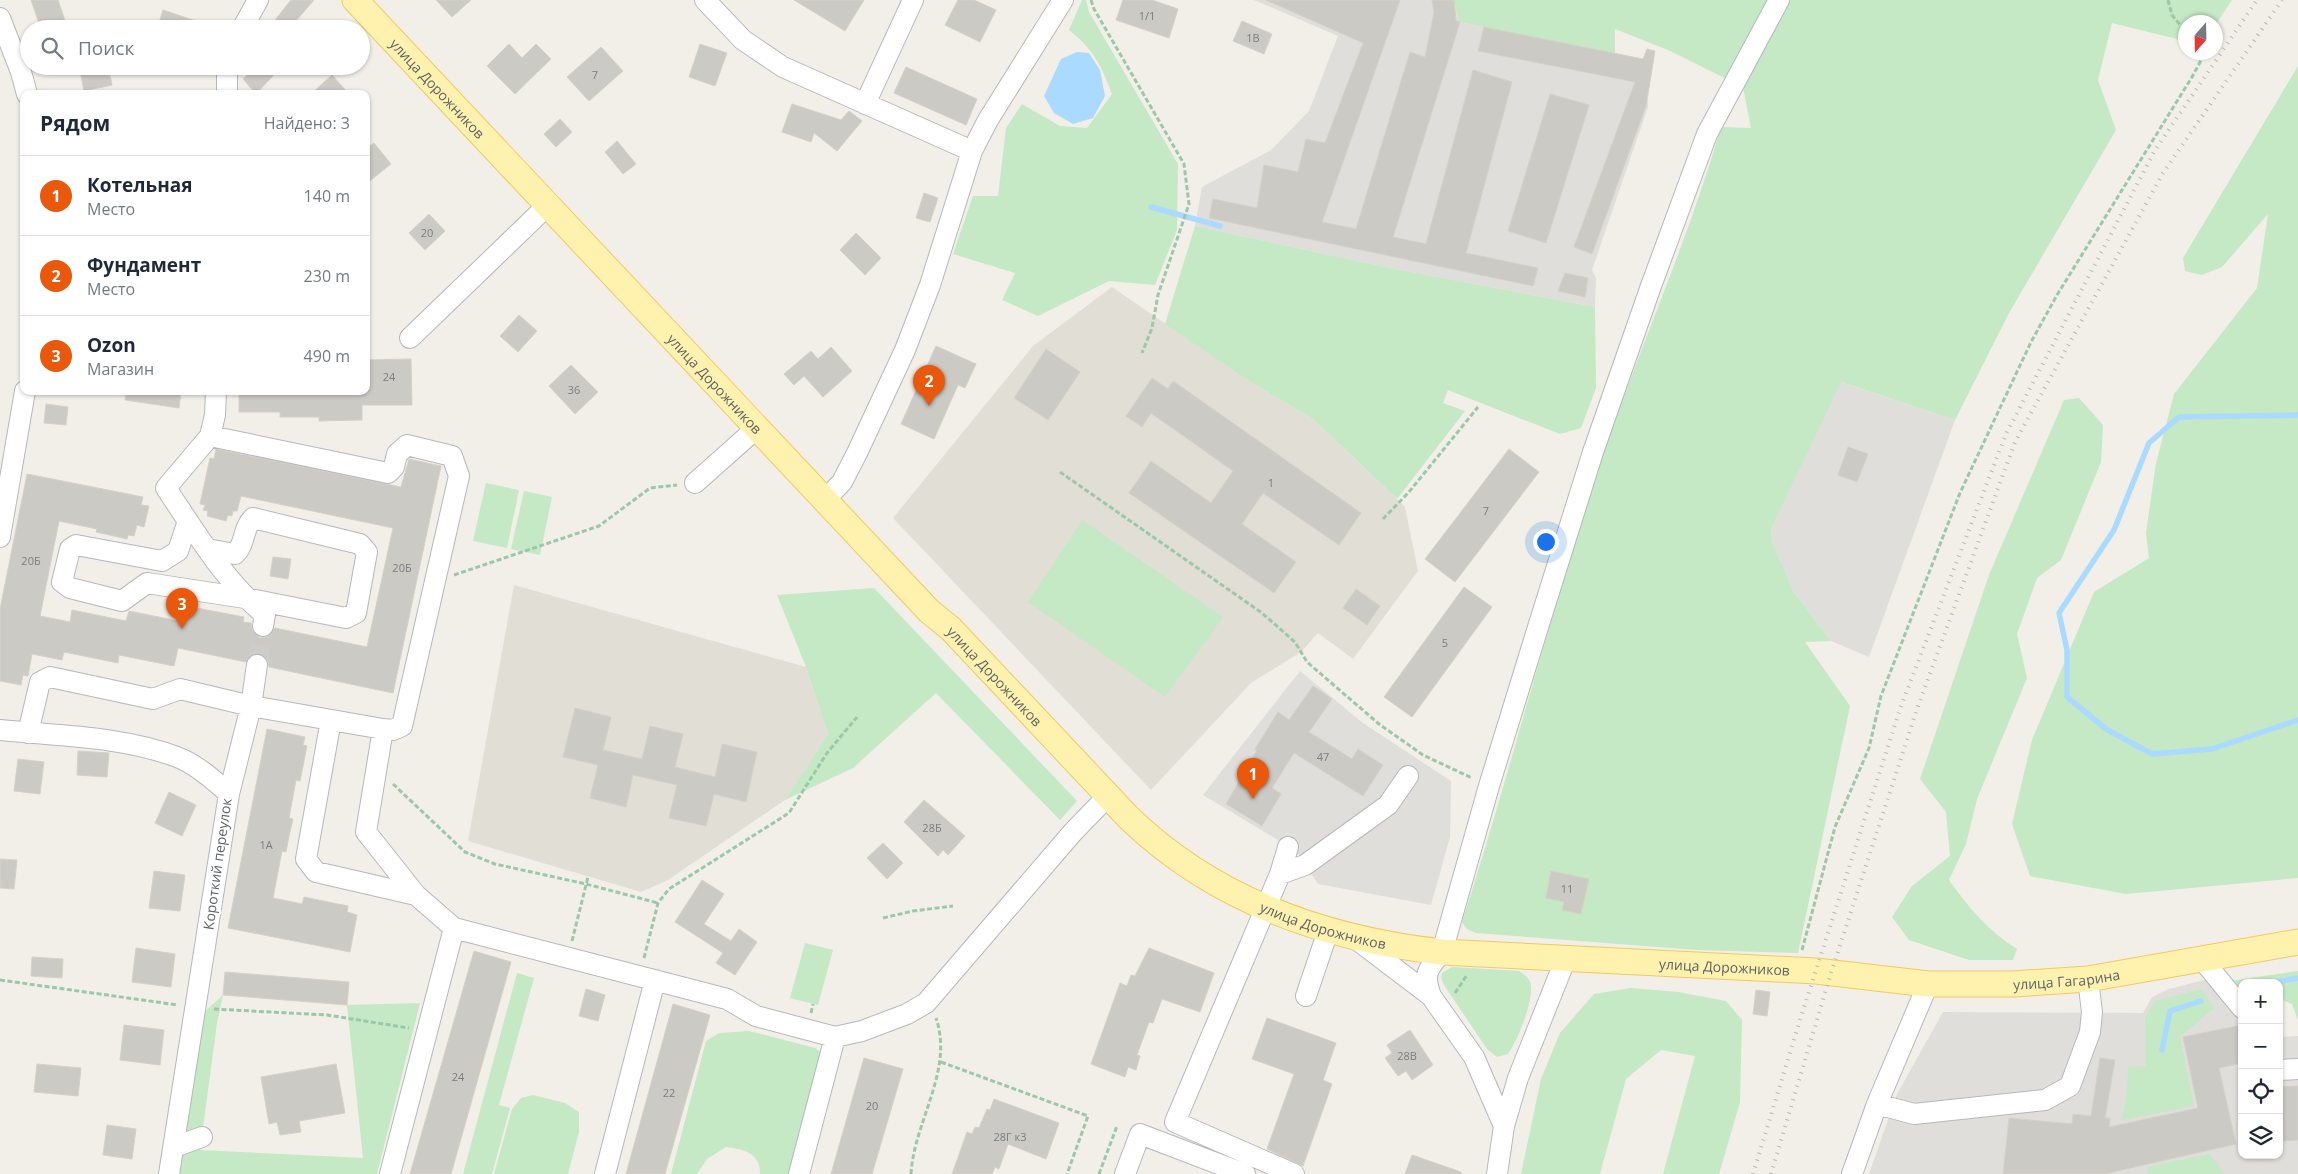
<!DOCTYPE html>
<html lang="ru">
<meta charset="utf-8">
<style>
body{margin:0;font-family:"Open Sans",sans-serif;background:#f2f2f3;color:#1f2937}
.controls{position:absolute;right:15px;bottom:15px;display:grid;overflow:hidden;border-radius:10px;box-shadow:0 1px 4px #0004}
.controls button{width:45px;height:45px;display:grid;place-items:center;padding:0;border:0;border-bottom:1px solid #e0e1e3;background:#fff;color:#1f2937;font:25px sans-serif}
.compass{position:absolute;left:2178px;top:15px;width:45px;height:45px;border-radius:50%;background:#fff;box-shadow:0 1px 4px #0004;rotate:200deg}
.you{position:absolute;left:1545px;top:541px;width:18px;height:18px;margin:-12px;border:4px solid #fff;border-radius:50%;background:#1a73e8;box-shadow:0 0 0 8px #1a73e833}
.badge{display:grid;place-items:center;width:32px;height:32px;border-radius:50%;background:#ea580c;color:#fff;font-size:16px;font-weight:700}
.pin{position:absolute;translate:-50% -41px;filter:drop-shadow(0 1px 2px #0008)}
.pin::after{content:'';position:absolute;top:26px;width:18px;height:15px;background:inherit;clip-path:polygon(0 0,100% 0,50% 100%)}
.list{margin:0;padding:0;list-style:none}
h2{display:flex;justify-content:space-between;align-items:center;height:65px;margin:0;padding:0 20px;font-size:21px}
h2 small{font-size:16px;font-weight:400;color:#747a83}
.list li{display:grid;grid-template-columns:32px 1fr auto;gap:15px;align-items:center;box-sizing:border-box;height:80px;padding:0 20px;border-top:1px solid #e0e1e3}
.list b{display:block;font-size:19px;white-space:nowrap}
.list p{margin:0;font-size:16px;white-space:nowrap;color:#747a83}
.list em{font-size:16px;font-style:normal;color:#747a83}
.icon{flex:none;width:28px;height:28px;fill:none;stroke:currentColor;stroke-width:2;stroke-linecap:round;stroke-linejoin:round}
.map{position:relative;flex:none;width:2298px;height:1174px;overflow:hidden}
.search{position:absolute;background:#fff;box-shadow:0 1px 4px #0004;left:20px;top:20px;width:350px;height:55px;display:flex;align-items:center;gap:12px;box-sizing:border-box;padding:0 18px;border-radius:28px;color:#747a83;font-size:19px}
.panel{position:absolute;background:#fff;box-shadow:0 1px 4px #0004;left:20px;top:90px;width:350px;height:305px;border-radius:10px}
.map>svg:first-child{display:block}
</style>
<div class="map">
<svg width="2298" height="1174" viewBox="0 0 2298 1174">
<rect width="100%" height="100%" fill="#f1efe8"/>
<!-- industrial -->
<path fill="#e0deda" d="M1254,0h200l5,22 194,39 -6,30 1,16 -56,163 4,8 -1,29 -205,-39 -195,-42 7,-39 69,-37 38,-39 29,-75z
M1840,382l115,38 -86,237 -38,-16 -37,-49 -21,-47 -2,-16z
M1300,671l63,52 88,58 -1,56 -19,68 -113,-21 -22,-33 -93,-56z
M2208,979l34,43v133h37v-118l19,-1v138h-429l28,-80 46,-82 200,1 9,-16 17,-8z"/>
<!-- education -->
<path fill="#e1ded6" d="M1112,287l137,94 64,38 92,88 13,64 -65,88 -35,-26 -17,19 -50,31 -100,107 -258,-272 140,-172z
M514,585l292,82 22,67 -43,66 -117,80 -27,12 -173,-51z"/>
<!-- green -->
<path fill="#c5e8c5" d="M1082,0h4l3,12 89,152 -1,66 -22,55 -46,-4 -71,35 -36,-16 13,-27 -62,-19 20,-58h25l8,-68 16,-24 38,22 27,2 25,-34c-11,-29 -18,-44 -43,-64z
M1454,0h778l-16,24 -30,-2 -1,19 -73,-18 -14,57 18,50 -107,183 -54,107 -114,-38 -70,147 2,16 21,47 37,49 -26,1 45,64 -52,247 -101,-3 -221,-17 -9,-4 -5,-7c48,-148 85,-299 134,-447 39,-117 91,-230 125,-348l30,1 -8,-41 -75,-37 -53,-21v24l-156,-31z
M2298,66v812l-172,16 -96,-18 -18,-52 20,-84 62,-148 55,-34 -3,-25 10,-70 18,-69 83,-106 11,-74 -46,53 -20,8 -17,-4 -2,-13z
M1195,226l195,42 205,39 1,81 -15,40 -21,6 -112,-44 -5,13 22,8 -68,88 -84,-80 -64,-38 -84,-57z
M2079,398l24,27 -2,37 -40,98 -24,18 -20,56 10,44 -50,121 -11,45 -17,36c20,28 39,51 68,69l-4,11h-44l-60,-20 -17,-23 20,-31 38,-30 -4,-44 -26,-33 69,-204 75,-175z
M486,483l33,7 -12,58 -34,-7z
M524,491l28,6 -12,58 -29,-6z
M1082,520l141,97 -58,80 -137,-95z
M874,588l203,213 -17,19 -124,-127 -83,75 -68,32 43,-66 -22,-67 -29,-72z
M805,943l28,7 -15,55 -28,-7z
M1452,967l67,4c6,4 11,7 12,15 2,16 -14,56 -23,68l-11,3 -10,-8 -43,-64 -3,-7 1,-5z
M2298,971v49l-6,-16 -13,-6v-15h-37v16l-12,-18z
M517,973l17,5 -35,127 11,3 -18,66h-29z
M1631,988l47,4 48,9 16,19 -2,82 -21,72h-56l32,-118 -34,-6 -35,29 -26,95h-79l20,-95 19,-46 34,-39z
M2202,989l12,19 -34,29 14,69 -72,14 5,-26 1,-27 18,-1 -1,-49 10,-16z
M223,995l-6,28 -17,127 163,8 -16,-153 73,-2 -43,171h-198l23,-160z
M749,1031l66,17 8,6 -32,120h-31c1,-21 -17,-25 -34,-27l-19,12 -10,15h-26l35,-133 13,-8z
M533,1095l32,8 14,9v20l-11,42h-74l18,-65 9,-11z
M2210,1154l14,20h-76l-1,-7z"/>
<!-- water -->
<path fill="#aadaff" d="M1077,52l12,1 11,17 5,26 -12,22 -20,6 -19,-11 -10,-17 17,-37z"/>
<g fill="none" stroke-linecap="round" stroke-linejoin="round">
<!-- stream -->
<path stroke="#aadaff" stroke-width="5.5" d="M1151,207l69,19
M2298,415l-119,2 -30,26 -35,87 -55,83 8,37v47l39,32 46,25 60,-5 86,-29
M2272,983l26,-5
M2162,1050l8,-39 31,-10"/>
</g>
<!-- building -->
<path fill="#cccac5" stroke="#d6d1c6" d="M31,0h27l10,29h-27z
M291,0h23l-25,29h-21z
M436,0h35l-19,17z
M794,0h70l-19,31z
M958,0h16l22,10 -16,32 -35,-17z
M1123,0h29l26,9 -9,29 -53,-18z
M1266,0h134l-78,222 34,7 54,-177 15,5 9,-44 -2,-13h22l2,21 4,1 -67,215 33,7 47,-174 39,12 -46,171 72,15 -5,18 -324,-68 4,-19 44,9 7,-43 34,7 8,-33 19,4 38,-100z
M163,10l48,16v3h-54z
M1242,21l30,13 -8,20 -31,-13z
M1484,27l159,32 4,-10 8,2 -9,55 -54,148 -18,-7 61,-165 -157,-31z
M509,44l13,14 14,-14 15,15 -36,35 -28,-28z
M700,44l27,9 -12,33 -26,-9z
M601,47l22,24 -34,30 -22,-24z
M79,66h29l4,19 -28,6z
M256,66h26l-26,28 -13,-15z
M906,67l71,32 -11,26 -72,-32z
M332,75l17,19h-38z
M1550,94l39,11 -43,138 -38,-12z
M792,104l49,16 8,-9 13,10 -25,30 -23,-18 -3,9 -29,-10z
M560,119l12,13 -16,15 -12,-13z
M617,141l19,23 -13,10 -18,-22z
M374,143l17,21 -25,20v-35z
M924,193l14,5 -8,24 -14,-4z
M429,214l16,17 -20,19 -16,-17z
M856,233l25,25 -16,17 -25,-25z
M1565,273l23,5 -3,19 -27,-6z
M519,315l18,16 -19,21 -18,-16z
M936,346l40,18 -11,24 -7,-3 -24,54 -33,-15z
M831,347l21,24 -29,26 -19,-21 -10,9 -10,-11 27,-23 7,8z
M1046,349l34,23 -32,48 -34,-22z
M411,359l1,46h-50v15l-43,1v-4h-39v-5h-41v-21h127v-31z
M571,365l27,27 -23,22 -26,-28z
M1152,378l16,11 5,-8 188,132 -22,32 -76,-52 -21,31 54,38 -22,31 -145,-100 22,-32 60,42 22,-32 -82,-58 -9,14 -16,-11z
M126,391h55l-2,17 -54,-8z
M46,404l22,3 -2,18 -22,-2z
M1848,447l20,7 -11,28 -19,-7z
M216,449l185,38 8,-28 32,7 -48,227 -124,-26 -1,-7 -9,-7 -7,1 -6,8 -68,-14 -4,18 -55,-11 -1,8 -54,-11 -2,8 -30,-6 -4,22 -5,-1 -2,10 -21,-4v-72l27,-135 116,23 -2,8 8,1 -5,21 -7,-2 -3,11 -6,-1 -1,4 -31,-7 1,-3 -38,-8 -19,95 30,6 2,-12 54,11 3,-10 54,11 3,-16 58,11 -1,5 8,1 1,7 8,8 7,-1 8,-9 92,19 26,-119 -152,-32 -4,15h-4l-1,5 -4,-1 -2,6 -19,-5 1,-5 -5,-1 2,-5 -5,-1 10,-46 4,1z
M1509,449l30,23 -84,110 -30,-23z
M273,557l18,2 -3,20 -18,-3z
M1464,587l28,20 -80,110 -28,-20z
M1356,589l24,17 -13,19 -24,-17z
M1313,686l19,13 -23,33 43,27 6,-10 25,16 -20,31 -69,-43 -22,35 9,6 -19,32 -36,-22 31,-54 -2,-1 23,-37 11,8z
M575,708l36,9 -8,33 39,9 8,-33 33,8 -8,33 40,10 7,-33 35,8 -11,50 -32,-8 -8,32 -37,-8 8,-33 -44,-10 -7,32 -36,-9 8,-33 -35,-8z
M267,729l38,8 -2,8 4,1 -7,35 -4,-1 -7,38 4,1 -4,17 -3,16 -4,-1 -9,47 29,6 2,-7 44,9 -1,6 10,3 -7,37 -122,-24z
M78,751l31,2 -2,24 -30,-2z
M18,759l26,3 -4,32 -26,-3z
M169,792l27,13 -14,31 -27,-13z
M924,800l41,36 -17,19 -5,-5 -5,6 -34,-34z
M883,843l20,20 -16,16 -20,-21z
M0,859l17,1 -3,29 -14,-1z
M154,871l31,4 -5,36 -31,-3z
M1551,871l38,8 -8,35 -19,-4 2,-8 -18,-4z
M702,880l22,14 -20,30 27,17 8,-12 18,13 -22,33 -19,-12 7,-10 -48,-31z
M136,948l39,6 -4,33 -39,-5z
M1149,948l65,25 -14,39 -38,-13 -9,24 -4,-1 -12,33 3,1 -4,14 -8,-3 -3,10 -34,-13 29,-81 7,3 4,-11 4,1z
M474,951l37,11 -60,212h-41z
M32,957l31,2 -1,19 -31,-2z
M225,972l124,10 -2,23 -124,-10z
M586,989l19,6 -7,26 -19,-5z
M1756,990l14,2 -3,24 -14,-2z
M673,1004l37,11 -45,159h-39z
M1267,1018l69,25 -13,37 9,4 -29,82 -36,-17 27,-75 -42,-15z
M124,1025l40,5 -4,35 -40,-5z
M2242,1025v38l-23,5 17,76 -132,30h-101l6,-56 63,6 1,-10 18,2 9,-58 15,2 -10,58h5l-1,9 89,-19 -15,-71z
M1410,1030l23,35 -21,15 -6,-9 -8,5 -13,-18 7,-5 -5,-8z
M864,1058l39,11 -31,105h-41z
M37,1064l44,4 -3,28 -44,-4z
M336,1064l9,49 -46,8 2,11 -21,3 -3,-13 -8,2 -8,-47z
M2298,1086v54l-18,1 -1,-54z
M994,1099l65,24 -13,36 -38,-15 -9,25 -4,-2 -3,7h-40l15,-42 5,2 3,-7 4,1 8,-19 3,1z
M107,1125l29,4 -4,30 -29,-4z
M1412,1155l49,17v2h-56z"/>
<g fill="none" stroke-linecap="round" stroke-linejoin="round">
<!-- minor-tunnel -->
<path stroke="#ccccc8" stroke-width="20" stroke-dasharray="20 10" stroke-linecap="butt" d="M257,665l6,-39"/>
<!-- minor casing -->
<g stroke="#b5b8bc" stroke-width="22">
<path id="minor" d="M705,0l38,40 40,27 189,84
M0,18l21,54 6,22
M242,29l16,-29
M227,94v-28
M865,104l48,-104
M410,338l138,-133
M216,391l-1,24 -5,21 -44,52c30,45 58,92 99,127l-2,11
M210,436l178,37 6,-6 3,-13 10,-9 45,11 7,20 -57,250 -9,4 -10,-1
M695,483l63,-56
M825,500l17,-18 15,-29 48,-103 25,-65 42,-134 16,-31 75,-120
M188,521l-10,30 -16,10 -86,-16 -6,4 -8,33 8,6 52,13 25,-18 98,15 101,20 10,-5 11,-61 -7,-8 -107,-26c-11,11 -7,26 -18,36l-28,-5
M0,537l25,-146
M331,720l-25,139 10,13 100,23
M0,730c58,6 122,6 177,27 19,7 37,23 52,37l-60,380
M28,733l12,-51 10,-5 103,22 27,-10 71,17 6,-41
M229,794l22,-88 132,23 -17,103 50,63 38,33
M1288,847l-8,27 -105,248 119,52
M1280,874l25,-9 83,-60 20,-29
M1356,939l75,57 43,61 30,69
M2201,958l41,50
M1306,996l22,-65
M1431,996c-8,-21 -4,-27 11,-44l47,-166 50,-162 54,-172 58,-166 56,-152 72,-134
M2279,1070l19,-1
M1877,1104l37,10 131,-14 25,-14 20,-54 2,-20 -4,-33
M174,1147l28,-10
M390,1174l64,-246 273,71 29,17 79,21 27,-6 45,-17 19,-11 147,-171 35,-36
M605,1174l50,-194
M799,1174l36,-137
M1125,1174l15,-40 105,40
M1497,1174l7,-48 14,-48 48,-120
M1852,1174l25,-70 51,-120"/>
</g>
<!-- major casing -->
<g stroke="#f2c960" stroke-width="27">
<g id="major">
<path id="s1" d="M355,0l574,611 22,18 178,189c85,82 197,121 313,134l374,19 112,13h85l75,-5 210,-37"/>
</g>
</g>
<!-- path -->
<path stroke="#9cc7a9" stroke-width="3" stroke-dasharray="5 2.5" stroke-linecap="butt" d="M1091,0l3,9 90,155 5,40 -31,91 -6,33 -10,25
M2168,0l4,15 14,17
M1060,472l202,141 33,29 12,20 72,62 44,31 49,23
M1383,519l26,-27 69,-85
M454,575l145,-49 51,-38 27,-3
M393,784l72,68 30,12 91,20 72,19
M883,918l30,-7 40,-5
M572,941l16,-64
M1802,950l33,-123 34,-79 12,-52 79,-203 71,-151 26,-47 135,-218 12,-22 -2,-3
M644,958l14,-55 11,-14 120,-76 38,-60 30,-36
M0,980l178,25
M1455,993l12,-18
M214,1009l113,6 82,13
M811,1013l2,-9
M941,1062l147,54 -21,58
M911,1174c3,-53 43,-103 25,-156
M1099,1174l18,-48"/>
<!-- minor -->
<use href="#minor" stroke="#fff" stroke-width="20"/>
<!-- major -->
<use href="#major" stroke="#fff2af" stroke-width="25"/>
<!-- rail -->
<path stroke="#b6b7b8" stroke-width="4" stroke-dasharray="1 6" stroke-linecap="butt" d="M1753,1174l46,-151 102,-317 105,-272 149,-284 102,-150
M1771,1174l60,-201 86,-264 98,-267 148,-269 119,-173"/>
</g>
<g text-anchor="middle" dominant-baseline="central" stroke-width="4.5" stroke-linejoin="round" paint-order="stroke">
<!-- number labels -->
<g font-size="11" fill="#7a7d7f">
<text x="1147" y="15">1/1</text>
<text x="1253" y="37">1В</text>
<text x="595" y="74">7</text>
<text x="427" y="232">20</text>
<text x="389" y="376">24</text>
<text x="574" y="389">36</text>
<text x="1271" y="482">1</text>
<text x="1486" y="510">7</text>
<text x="31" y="560">20Б</text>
<text x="402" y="567">20Б</text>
<text x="1445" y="642">5</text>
<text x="1323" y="756">47</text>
<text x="932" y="827">28Б</text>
<text x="266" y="844">1А</text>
<text x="1567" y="888">11</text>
<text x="1407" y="1055">28В</text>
<text x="458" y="1076">24</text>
<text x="669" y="1092">22</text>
<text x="872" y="1105">20</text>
<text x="1010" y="1136">28Г к3</text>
</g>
<!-- street labels -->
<g font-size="14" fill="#5f6368" stroke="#fff">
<text stroke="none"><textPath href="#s1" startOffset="121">улица Дорожников</textPath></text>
<text stroke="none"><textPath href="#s1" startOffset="526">улица Дорожников</textPath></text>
<text stroke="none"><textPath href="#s1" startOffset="931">улица Дорожников</textPath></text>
<text transform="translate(217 864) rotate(-82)">Короткий переулок</text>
<text stroke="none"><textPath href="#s1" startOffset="1351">улица Дорожников</textPath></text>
<text stroke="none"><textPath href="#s1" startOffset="1756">улица Дорожников</textPath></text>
<text stroke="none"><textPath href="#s1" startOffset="2099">улица Гагарина</textPath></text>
</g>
</g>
</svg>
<div class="controls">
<button>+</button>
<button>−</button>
<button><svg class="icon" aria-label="locate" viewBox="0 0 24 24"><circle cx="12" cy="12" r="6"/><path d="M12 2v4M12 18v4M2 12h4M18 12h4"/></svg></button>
<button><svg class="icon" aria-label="layers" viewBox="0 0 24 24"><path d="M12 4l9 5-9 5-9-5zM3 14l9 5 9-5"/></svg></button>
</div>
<svg class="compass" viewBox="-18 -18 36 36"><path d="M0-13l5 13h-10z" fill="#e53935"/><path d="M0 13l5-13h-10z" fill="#747a83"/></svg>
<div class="you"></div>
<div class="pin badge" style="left:1253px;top:799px">1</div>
<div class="pin badge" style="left:929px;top:406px">2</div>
<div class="pin badge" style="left:182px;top:629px">3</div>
<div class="search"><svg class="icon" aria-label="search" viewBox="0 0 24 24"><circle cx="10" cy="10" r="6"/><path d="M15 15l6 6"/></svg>Поиск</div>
<section class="panel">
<h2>Рядом<small>Найдено: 3</small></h2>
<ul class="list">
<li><span class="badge">1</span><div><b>Котельная</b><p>Место</p></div><em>140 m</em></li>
<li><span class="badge">2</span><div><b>Фундамент</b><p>Место</p></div><em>230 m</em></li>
<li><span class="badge">3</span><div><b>Ozon</b><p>Магазин</p></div><em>490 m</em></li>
</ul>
</section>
</div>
